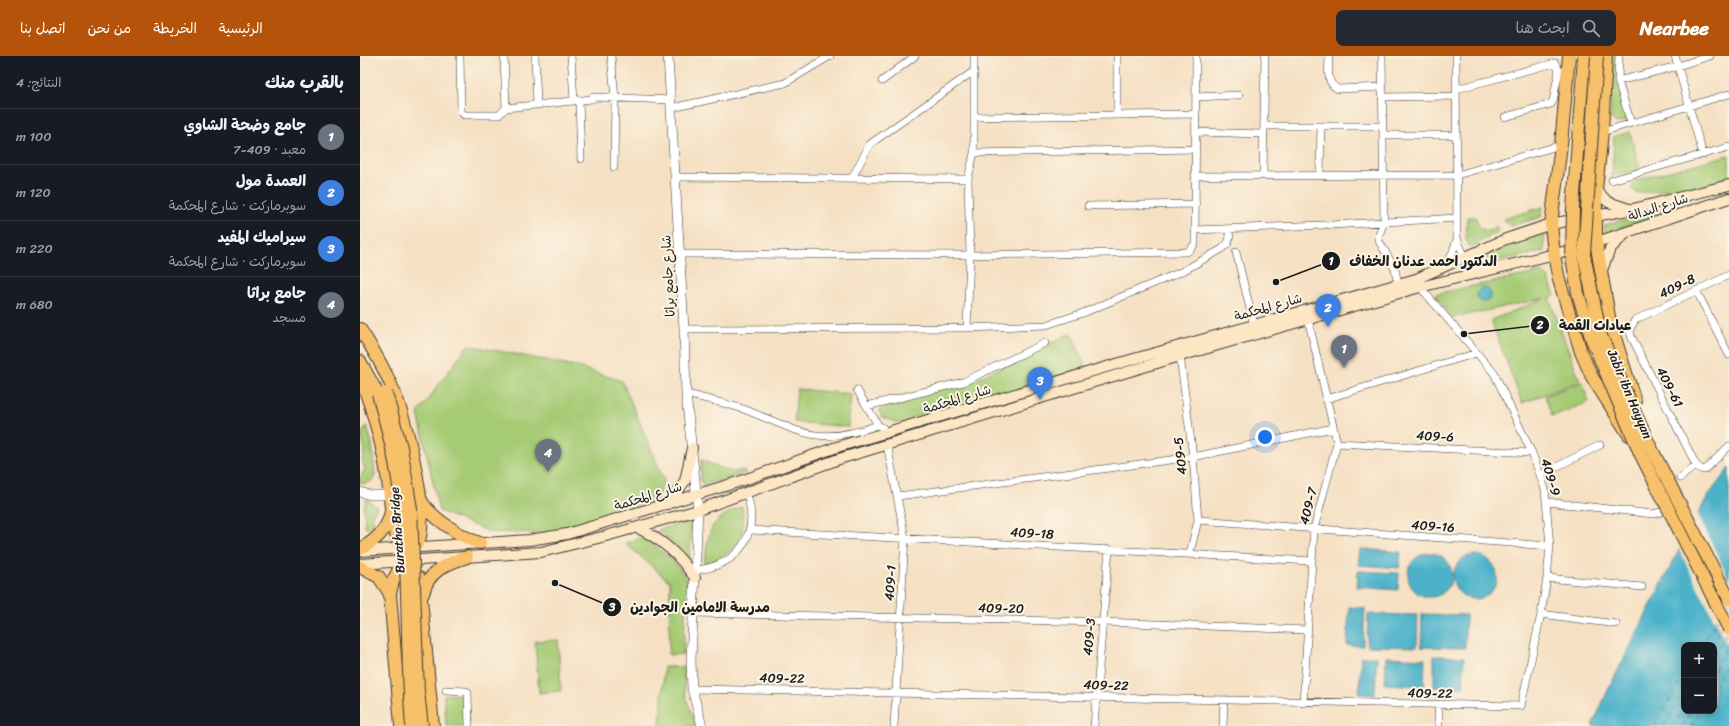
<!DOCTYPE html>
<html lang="ar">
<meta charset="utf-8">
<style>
body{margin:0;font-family:Sriracha,"Playpen Sans Arabic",sans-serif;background:#242831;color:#f1f3f6;direction:rtl}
.controls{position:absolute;right:12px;bottom:12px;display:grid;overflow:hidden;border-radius:8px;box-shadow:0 2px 6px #0003}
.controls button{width:36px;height:36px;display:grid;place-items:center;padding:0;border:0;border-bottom:1px solid #363941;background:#171b24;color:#f1f3f6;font:20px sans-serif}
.you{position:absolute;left:905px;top:381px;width:14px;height:14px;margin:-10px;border:3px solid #fff;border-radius:50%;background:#1a73e8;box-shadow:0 0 0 6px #1a73e833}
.badge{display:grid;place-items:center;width:26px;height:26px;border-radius:50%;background:#b45309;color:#fff;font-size:13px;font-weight:700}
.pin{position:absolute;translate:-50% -33px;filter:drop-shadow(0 1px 2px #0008)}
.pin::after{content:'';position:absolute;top:21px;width:14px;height:12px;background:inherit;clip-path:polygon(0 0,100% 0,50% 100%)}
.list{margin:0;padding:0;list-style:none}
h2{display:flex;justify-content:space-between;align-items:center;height:52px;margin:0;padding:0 16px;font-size:17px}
h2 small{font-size:13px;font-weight:400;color:#9ea1a6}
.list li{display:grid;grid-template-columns:26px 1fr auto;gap:12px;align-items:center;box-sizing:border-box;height:56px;padding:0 16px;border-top:1px solid #363941}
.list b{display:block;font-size:15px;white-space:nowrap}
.list p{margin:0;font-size:13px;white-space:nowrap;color:#9ea1a6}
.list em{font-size:13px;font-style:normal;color:#9ea1a6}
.icon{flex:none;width:22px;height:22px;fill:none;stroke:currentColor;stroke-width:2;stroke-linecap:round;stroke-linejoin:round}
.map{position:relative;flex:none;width:1369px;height:670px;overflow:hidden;direction:ltr}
header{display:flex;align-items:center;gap:24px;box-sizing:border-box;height:56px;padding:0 20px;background:#b45309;color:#fff}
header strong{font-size:19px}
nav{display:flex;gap:22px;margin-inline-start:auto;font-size:14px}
.search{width:280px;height:36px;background:#242831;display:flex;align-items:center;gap:10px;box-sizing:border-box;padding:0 14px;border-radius:8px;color:#9ea1a6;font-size:15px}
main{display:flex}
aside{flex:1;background:#171b24}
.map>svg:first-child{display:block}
</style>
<header>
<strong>Nearbee</strong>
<div class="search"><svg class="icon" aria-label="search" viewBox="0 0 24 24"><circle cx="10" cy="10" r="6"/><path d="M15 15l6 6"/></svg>ابحث هنا</div>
<nav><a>الرئيسية</a><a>الخريطة</a><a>من نحن</a><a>اتصل بنا</a></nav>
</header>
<main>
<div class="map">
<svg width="1369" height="670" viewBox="0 0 1369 670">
<rect width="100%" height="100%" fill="#fcf5e5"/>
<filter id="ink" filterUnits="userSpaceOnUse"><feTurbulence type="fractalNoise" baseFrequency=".025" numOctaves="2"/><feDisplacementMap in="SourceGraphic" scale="8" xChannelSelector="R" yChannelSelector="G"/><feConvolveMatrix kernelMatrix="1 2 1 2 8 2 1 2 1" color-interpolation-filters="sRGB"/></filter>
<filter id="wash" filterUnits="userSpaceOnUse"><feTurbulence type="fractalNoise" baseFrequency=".012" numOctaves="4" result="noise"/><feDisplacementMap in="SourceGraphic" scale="16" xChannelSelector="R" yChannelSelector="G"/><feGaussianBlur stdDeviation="0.9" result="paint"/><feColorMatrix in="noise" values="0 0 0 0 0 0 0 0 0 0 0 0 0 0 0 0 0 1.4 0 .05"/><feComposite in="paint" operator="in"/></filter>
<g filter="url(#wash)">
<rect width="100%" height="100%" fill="#f5e0c3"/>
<!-- green -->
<path fill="#a6cb74" stroke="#617448" d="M1253,0h4l10,64 -10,3 -7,-5z
M1270,76l10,38 -28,6 2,-40z
M1369,99v25l-51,9 -42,4 -4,-4 1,-5 3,-4z
M1183,151l-2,10 -31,9 -7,-7z
M1315,151h3l-1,3 -72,23v-8z
M1107,161h9c1,7 4,14 13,14l7,-5 3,5 -29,17 -4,-9z
M1184,178v17l-57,12 -11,-4 33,-15z
M1181,216l7,5 7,19 -6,2 31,83 -58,22 -31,-83 55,-22 -94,20 -17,-24z
M711,277l16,37 -179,54 -10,-1 -16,-6 -3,-6 11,-7 85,-24z
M108,289l103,20 51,16 42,99 -8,22 -103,31 -63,-1 -51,-21 -21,-98z
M1222,326l7,20 -37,14 -7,-20z
M437,333l54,5 -3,33 -54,-5z
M7,370l5,18 3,31c-1,7 -9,9 -15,8v-6l5,-8 -3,-9 3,-10 -3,-11v-6z
M341,404l31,12 11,-2 3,3 -43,12 -2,-4z
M6,443l11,8 -5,8 2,8 -6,6 -3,-2 -1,-18z
M382,450c6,29 -9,52 -38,58 6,-37 3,-41 38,-58z
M332,464l-3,42 -9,-12 -22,-20z
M284,481c15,13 35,25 43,44l-4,73 -14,1 1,-73 -45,-39z
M198,584l3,51 -22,2 -4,-52z
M304,611h20v19l3,15 9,25h-36z
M106,638l2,32h-22l-2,-31z"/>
<!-- water -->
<path fill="#4bb2ca" stroke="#346773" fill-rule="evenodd" d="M1117 239a7 7 0 1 1 14 0a7 7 0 1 1-14 0Z
M1369,412v258h-137l17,-38 84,-166 15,-26zM1324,589h30v66h-30z
M1000,493l41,3 -2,16 -41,-3z
M1048 519a22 22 0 1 1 44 0a22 22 0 1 1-44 0Z
M1093 521a22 22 0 1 1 44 0a22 22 0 1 1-44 0Z
M998,515l41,2 -1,17 -41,-3z
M989,551l16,1 -2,38 -16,-1z
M1008,558l50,1 -1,32 -50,-1z
M1062,558l44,1 -1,33 -44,-1z
M1074,600l30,1 -1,30h-29z
M1001,601h16l-2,38 -16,-1z
M1026,601l39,2 -1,27 -39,-2z"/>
<!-- pier -->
<path fill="#f5e0c3" d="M1337,456l32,68v70l-51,-103z"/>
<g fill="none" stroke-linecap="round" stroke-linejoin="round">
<!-- ferry -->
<path stroke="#2f5862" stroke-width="1" stroke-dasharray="5 4" stroke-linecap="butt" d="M1342,589l16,-27
M1351,589l11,-19
M1354,598l12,-20
M1354,614l15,-27
M1354,630l15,-27
M1294,670l30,-51
M1304,670l20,-34
M1313,670l11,-19
M1323,670l8,-15
M1332,670l8,-15"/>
</g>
</g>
<g filter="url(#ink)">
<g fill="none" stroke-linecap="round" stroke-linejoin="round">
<!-- minor casing -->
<g stroke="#3d3935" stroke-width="8">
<path id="minor" d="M100,0l1,55 3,4h35l7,-7 -2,-52
M175,0l2,48
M211,0l3,44
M251,0l4,42 -1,69
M969,0c0,12 -4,27 9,33l44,-2
M1022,0l2,166 -5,13v6l16,28 3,15
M1096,0l1,181c4,15 12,31 29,33
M1259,0l-1,25 13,42
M1315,0l28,99
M522,25l33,-25
M1258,25l60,-15 32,-10
M1096,33l99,-26 4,7 -6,31 -2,3 -46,13
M233,41l78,3
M836,41l43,-2
M1022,41l74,-1
M219,44l2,59
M146,52l86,-9
M312,52l113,-25 45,-27
M757,59v-59
M614,61l222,-3
M904,70h119
M836,76l67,2
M1242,76l127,-38
M1023,79h73
M614,97l222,-4
M960,118l1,-48
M903,119l2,-119
M836,120l261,-1 104,-30
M315,121l293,2
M492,122l18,-34 104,-73
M1252,124l117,-33
M728,150l108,-2
M970,169l127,-7
M835,174l129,-5
M876,196l18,73
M320,198l290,1 217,-3 5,-4 3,-5 1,-187
M1085,210l7,-12 5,-15
M1369,219l-94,45 -5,9 1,7 65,129 5,4 4,1 24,-24
M1336,234l33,65
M607,272l3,-73 -2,-76 6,-26v-97
M324,273l283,-1 79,-3 37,-12 100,-42 39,-22 6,-6 2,-6 -2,-8
M820,300l13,101 5,63 -8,33
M497,334l21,35
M326,338c20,5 41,9 60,16 56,22 70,37 132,15l5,3 3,6
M966,343l151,-46
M507,350l96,-24 82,-39
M977,387l195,10
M527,388l18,94 -11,188
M1180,419l60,-30
M1320,422l16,-13
M538,440l295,-39 140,-29
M1187,446l106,12 8,-2
M838,464l352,26
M390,474l562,31
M335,514c44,-4 66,-36 51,-78
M1187,522l95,9
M333,557l410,9 204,8
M1181,558l75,10
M332,633l829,17 20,-92 6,-36 3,-32 -5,-57 -13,-36 -38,-80 -74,-86
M86,634l20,1 2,2 1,33
M943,647l11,-174 23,-86 -29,-124
M1078,649l1,21
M734,670l15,-177
M863,670l1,-26"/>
</g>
<!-- tertiary casing -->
<g stroke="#3d3935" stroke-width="10">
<path id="tertiary" d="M308,0l16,273 2,65 12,116 -7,150 1,29 10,37
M0,436l10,3h20"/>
</g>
<!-- secondary casing -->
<g stroke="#3d3935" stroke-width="12">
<path id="secondary" d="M1236,134l12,12 21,7
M1230,161l43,-8 96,-24
M1231,188l138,-46
M1242,214l8,-21 15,-15
M308,448l17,-23 7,-33
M278,472c25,12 41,27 57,50
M0,495l169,-11 38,-6 174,-53 96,-34 283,-84 296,-84 90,-40 45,-15 16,-3
M0,508l181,-12 65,-16 92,-26 141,-51 341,-103 240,-69 147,-36"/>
</g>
<!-- primary casing -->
<g stroke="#3d3935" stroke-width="14">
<path id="primary" d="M1209,0l-8,89 -10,79 3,31 5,25 22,72 11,25 37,58
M1246,0l-4,76 -6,58v52l14,80 25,79
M0,273c15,23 29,48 38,73 10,30 32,113 20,141
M0,305l18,33
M0,320c12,32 22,65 27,99 4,22 3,49 13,70
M60,442c7,17 42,40 60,45
M0,493c16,-8 28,-20 31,-38
M0,511l19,10 11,17 11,132
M59,522l14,148
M30,538l3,-13 8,-16
M63,538c4,-22 24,-31 44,-37"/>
</g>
<!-- minor -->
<use href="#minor" stroke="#fff" stroke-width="7"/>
<!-- tertiary -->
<use href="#tertiary" stroke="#fff" stroke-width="9"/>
<!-- secondary -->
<use href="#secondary" stroke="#fce6c4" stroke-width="10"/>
<!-- primary -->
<use href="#primary" stroke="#f7c06b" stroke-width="12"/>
<!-- primary-bridge casing -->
<g stroke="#3d3935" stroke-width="14" stroke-linecap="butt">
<path id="primary-bridge" d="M1224,0l-11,153 -1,48 6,36 14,47 48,113 89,176
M1237,0l-13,199 17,81 49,110 79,153
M26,337l15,54 10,62 7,183 4,34
M18,338c8,29 16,57 20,86 13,81 7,164 14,246"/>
</g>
<!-- primary-bridge -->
<use href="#primary-bridge" stroke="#f7c06b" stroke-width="12"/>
</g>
</g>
<g text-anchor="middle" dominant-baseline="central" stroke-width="4" stroke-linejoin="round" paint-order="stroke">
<!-- street labels -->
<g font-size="13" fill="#1c1c1c" stroke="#fcf5e5">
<text transform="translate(1298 151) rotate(-18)">شارع البدالة</text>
<text transform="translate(308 220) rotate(-93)">شارع جامع براثا</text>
<text transform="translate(1317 230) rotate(-26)">409-8</text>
<text transform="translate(908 251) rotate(-16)">شارع المحكمة</text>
<text transform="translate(1310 331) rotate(63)">409-61</text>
<text transform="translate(1270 338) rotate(67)">Jabir ibn Hayyan</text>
<text transform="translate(597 343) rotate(-17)">شارع المحكمة</text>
<text transform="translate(1075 380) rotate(3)">409-6</text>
<text transform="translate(820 400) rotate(-96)">409-5</text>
<text transform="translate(1191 421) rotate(73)">409-9</text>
<text transform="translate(288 440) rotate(-17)">شارع المحكمة</text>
<text transform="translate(948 450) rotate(-76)">409-7</text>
<text transform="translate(1073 470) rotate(4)">409-16</text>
<text transform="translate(37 474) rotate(-94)">Buratha Bridge</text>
<text transform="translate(672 477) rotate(3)">409-18</text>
<text transform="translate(530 527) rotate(-86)">409-1</text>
<text transform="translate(641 552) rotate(1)">409-20</text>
<text transform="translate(729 581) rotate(-85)">409-3</text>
<text transform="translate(422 622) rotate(1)">409-22</text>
<text transform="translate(746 629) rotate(2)">409-22</text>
<text transform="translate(1070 637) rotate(1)">409-22</text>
</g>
</g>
<!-- callouts -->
<path fill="none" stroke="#1c1c1c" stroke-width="1.5" d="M916 226L971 205M1104 278L1180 269M195 527L252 551"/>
<g fill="#1c1c1c" stroke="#fcf5e5" stroke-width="1.5">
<circle cx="916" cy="226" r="4"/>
<circle cx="1104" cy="278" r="4"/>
<circle cx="195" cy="527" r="4"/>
<circle cx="971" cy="205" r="10"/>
<circle cx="1180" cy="269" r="10"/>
<circle cx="252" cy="551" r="10"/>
</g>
<g font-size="12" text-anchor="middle" font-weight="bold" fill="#fff">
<text x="971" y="209">1</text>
<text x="1180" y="273">2</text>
<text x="252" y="555">3</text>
</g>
<g font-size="14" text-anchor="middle" font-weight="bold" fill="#1c1c1c" stroke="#fcf5e5" stroke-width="4" stroke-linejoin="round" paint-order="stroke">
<text x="1063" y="210">الدكتور احمد عدنان الخفاف</text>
<text x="1235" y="274">عيادات القمة</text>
<text x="340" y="556">مدرسة الامامين الجوادين</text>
</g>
</svg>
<div class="controls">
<button>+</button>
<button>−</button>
</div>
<div class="you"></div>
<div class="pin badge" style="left:984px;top:312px;background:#6b7280">1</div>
<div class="pin badge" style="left:968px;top:271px;background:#3f7fe0">2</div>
<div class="pin badge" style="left:680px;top:344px;background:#3f7fe0">3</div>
<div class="pin badge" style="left:188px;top:416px;background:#6b7280">4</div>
</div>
<aside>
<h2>بالقرب منك<small>النتائج: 4</small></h2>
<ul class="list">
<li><span class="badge" style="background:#6b7280">1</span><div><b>جامع وضحة الشاوي</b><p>معبد · 409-7</p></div><em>100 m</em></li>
<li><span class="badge" style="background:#3f7fe0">2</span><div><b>العمدة مول</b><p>سوبرماركت · شارع المحكمة</p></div><em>120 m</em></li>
<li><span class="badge" style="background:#3f7fe0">3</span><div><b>سيراميك المفيد</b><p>سوبرماركت · شارع المحكمة</p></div><em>220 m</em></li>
<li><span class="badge" style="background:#6b7280">4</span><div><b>جامع براثا</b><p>مسجد</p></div><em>680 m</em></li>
</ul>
</aside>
</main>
